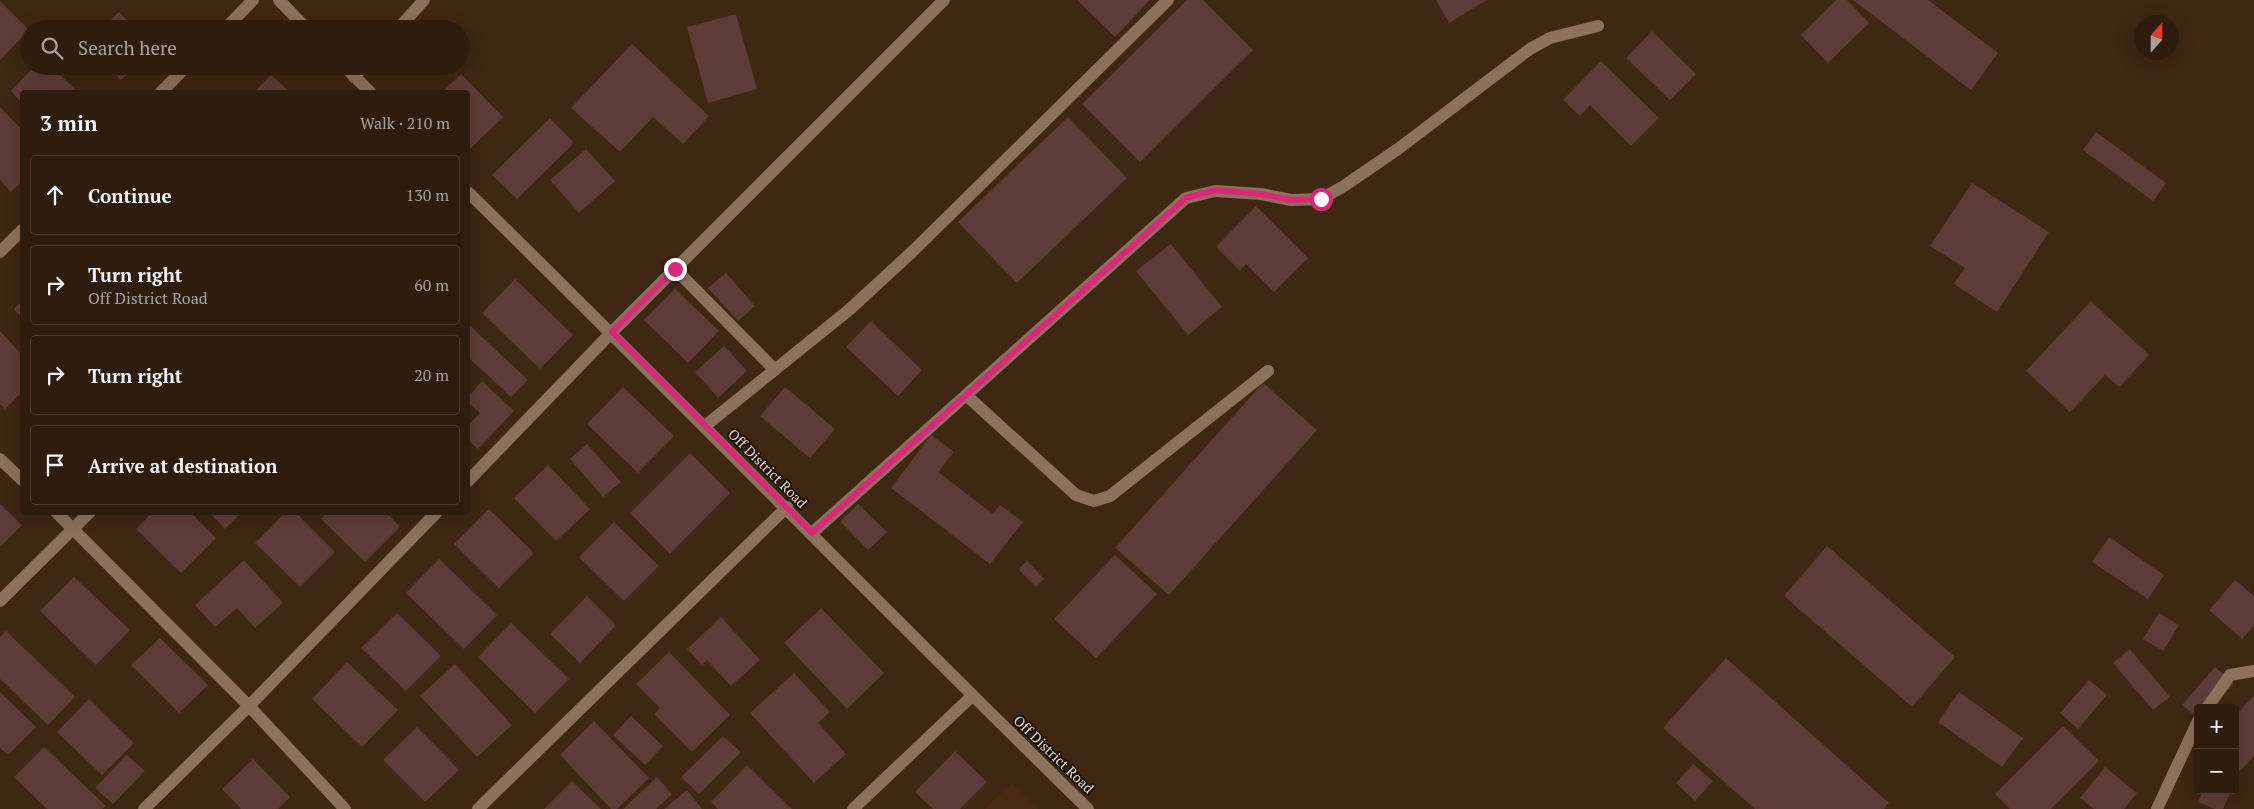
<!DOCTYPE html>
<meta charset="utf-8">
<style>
body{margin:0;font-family:"PT Serif",serif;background:#3a2a1c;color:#f1f3f6}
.controls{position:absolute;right:15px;bottom:15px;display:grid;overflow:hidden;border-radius:5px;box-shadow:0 5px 20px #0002}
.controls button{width:45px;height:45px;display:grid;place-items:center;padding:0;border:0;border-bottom:1px solid #493b2e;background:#2e1d0e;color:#f1f3f6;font:25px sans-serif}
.compass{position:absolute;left:2134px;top:15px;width:45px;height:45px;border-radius:50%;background:#2e1d0e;box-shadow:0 5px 20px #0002;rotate:21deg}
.stop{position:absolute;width:15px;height:15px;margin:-11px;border:4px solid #db2777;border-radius:50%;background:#fff}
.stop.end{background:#db2777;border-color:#fff;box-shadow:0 1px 5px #0008}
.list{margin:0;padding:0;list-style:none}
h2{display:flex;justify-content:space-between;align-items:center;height:65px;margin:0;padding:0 20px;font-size:21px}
h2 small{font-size:16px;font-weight:400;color:#a7a29e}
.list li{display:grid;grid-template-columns:32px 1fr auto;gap:15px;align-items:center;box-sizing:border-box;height:80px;margin:0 10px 10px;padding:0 10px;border:1px solid #493b2e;border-radius:5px}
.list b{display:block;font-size:19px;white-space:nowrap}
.list p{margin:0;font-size:16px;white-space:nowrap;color:#a7a29e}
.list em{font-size:16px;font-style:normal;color:#a7a29e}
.icon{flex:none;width:28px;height:28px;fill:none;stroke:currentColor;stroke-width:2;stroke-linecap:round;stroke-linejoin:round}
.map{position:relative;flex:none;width:2254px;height:809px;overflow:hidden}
.search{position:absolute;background:#2e1d0e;box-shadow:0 5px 20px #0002;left:20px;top:20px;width:450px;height:55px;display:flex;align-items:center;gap:12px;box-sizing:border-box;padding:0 18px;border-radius:28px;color:#a7a29e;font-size:19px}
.panel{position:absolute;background:#2e1d0e;box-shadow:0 5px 20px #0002;left:20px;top:90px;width:450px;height:425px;border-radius:5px}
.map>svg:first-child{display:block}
</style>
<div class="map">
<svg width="2254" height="809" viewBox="0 0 2254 809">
<rect width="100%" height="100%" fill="#3e2713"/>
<!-- built -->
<path fill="#472a11" d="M1012,783l26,26h-54z"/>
<!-- building -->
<path fill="#5d3c37" d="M1077,0h73l-35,37z
M1187,0h16l50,50 -113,112 -58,-58z
M1436,0h51l-38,23z
M1836,0h11l22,23 -41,40 -27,-28z
M1853,0h75l70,53 -27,37z
M0,1l29,29 -29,30z
M119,12l16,17h-34z
M736,14l21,75 -49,14 -21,-76z
M1652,31l44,43 -26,26 -44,-42z
M632,44l77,72 -26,28 -30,-27 -33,35 -49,-44z
M1601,61l58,57 -28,28 -41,-41 -10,11 -17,-16z
M35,66h16l27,26h-56v11l-11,-12z
M108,66h28l-15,14z
M461,74l42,43 -34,33 -1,-58h-26z
M271,75l19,17h-36z
M0,107l22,23v51l-11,11 -11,-12z
M1068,117l59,61 -110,105 -59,-61z
M550,118l24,25 -57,56 -25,-24z
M2096,132l70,51 -13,18 -70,-51z
M586,149l29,32 -36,32 -29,-33z
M1972,183l77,49 -52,80 -43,-28 11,-16 -35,-22z
M1256,206l52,52 -34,34 -28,-28 -6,7 -24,-24z
M1171,244l51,63 -34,28 -52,-64z
M726,273l29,33 -17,15 -30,-33z
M515,279l58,56 -33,34 -58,-56z
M675,289l44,42 -31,32 -44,-43z
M22,301v17l-8,-9z
M2091,301l58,54 -30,32 -14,-12 -35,37 -44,-41z
M871,321l51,49 -24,26 -52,-49z
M468,324l60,56 -17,17 -43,-40z
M0,331l22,24v37l-17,17 -5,-5z
M724,346l23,25 -29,27 -23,-26z
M482,381l32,30 -36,38 -10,-9v-14l12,-13 -12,-11v-5z
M1263,383l54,47 -148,165 -54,-47z
M623,387l51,49 -36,37 -51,-49z
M785,387l50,42 -25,29 -50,-42z
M931,435l23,17 -16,20 55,42 7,-9 23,17 -33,42 -99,-76z
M587,444l34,38 -18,15 -33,-38z
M690,453l40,40 -60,61 -40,-41z
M548,465l42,44 -34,32 -42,-43z
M0,504l22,21 -22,22z
M858,504l29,28 -19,18 -28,-29z
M489,509l45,44 -35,35 -45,-44z
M153,512h37l26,26 -35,35 -45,-44z
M209,512h33l-17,17z
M286,512h9l40,40 -35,35 -45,-44z
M327,512h59l14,15 -35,35 -44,-43z
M614,522l45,44 -35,35 -45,-44z
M2109,537l55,38 -16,24 -56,-37z
M1827,546l128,111 -43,50 -128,-111z
M1115,555l42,39 -61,64 -42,-39z
M439,559l58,56 -33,34 -58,-56z
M244,560l39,43 -28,25 -18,-20 -22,19 -20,-22z
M1027,561l17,18 -8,8 -18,-18z
M74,577l56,53 -34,35 -56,-54z
M2235,580l19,16v30l-12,13 -33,-29z
M587,596l29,29 -36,38 -30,-29z
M821,608l63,65 -37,36 -63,-66z
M397,613l44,43 -35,35 -45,-43z
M2159,613l20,12 -16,26 -20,-12z
M721,617l39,43 -29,26 -24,-26 -5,5 -15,-16z
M511,623l58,56 -34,34 -57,-56z
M6,631l69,66 -27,28 -48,-46v-42z
M160,638l48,47 -29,28 -48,-48z
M2130,649l40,48 -17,13 -40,-47z
M669,652l61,63 -38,37 -38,-38 6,-6 -24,-24z
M1726,658l163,145 -5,6h-129l-92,-81z
M347,662l51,48 -36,37 -50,-48z
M455,664l57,61 -35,32 -57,-61z
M2215,667l19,16 -22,25h-14v10l-16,-13z
M794,673l36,39 -12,11 28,31 -32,29 -64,-70z
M2089,680l18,15 -29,34 -18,-16z
M0,692l36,35 -28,28 -8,-7z
M1959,692l64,46 -21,29 -64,-45z
M2254,696v60l-14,15 -5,-4v-51z
M89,699l45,44 -32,32 -45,-43z
M631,716l32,30 -18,19 -32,-30z
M594,721l55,57 -32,31h-6l-51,-54z
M2063,726l36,35 -48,48h-41l-15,-15z
M417,727l42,43 -34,32 -42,-42z
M723,736l18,16 -42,42 -18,-17z
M44,747l62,59 -4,3h-55l-33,-32z
M955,751l32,31 -27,27h-27l-18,-17z
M127,755l18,16 -32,33 -18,-16z
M253,759l37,38 -12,12h-37l-19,-20z
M1693,764l20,17 -18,20 -19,-18z
M747,765l45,44h-74l-7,-7z
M2105,767l32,26 -13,16h-30l-14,-11z
M657,777l15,17 -16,15h-33z
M572,781l29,28h-57z
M687,790l15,19h-38z
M2203,790h21l6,3 -7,16h-8l-17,-7z"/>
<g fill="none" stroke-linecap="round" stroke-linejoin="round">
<!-- minor -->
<path stroke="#8c715c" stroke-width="12" d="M279,0l28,29
M225,29l28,-29
M398,29l26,-29
M344,66l26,26
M354,77l10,-11
M161,92l26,-26
M468,192c208,204 411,413 620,617
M0,252l22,-22
M675,269l100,101
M966,395l110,100 18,6 16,-5 158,-125
M705,426l144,-116 64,-59 255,-251
M0,459l22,21
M468,481l144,-149 332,-332
M56,512l193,194 96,103
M812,533l374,-335 29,-7 46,3 30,6 30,-1 23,-13 54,-37 132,-100 20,-11 48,-12
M0,601l90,-89
M2207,708l23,-33 24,-4
M144,809l105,-103 188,-194
M478,809l309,-302
M853,809l119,-113
M2157,809l41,-88"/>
</g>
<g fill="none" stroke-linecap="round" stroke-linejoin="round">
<!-- route -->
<path stroke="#db2777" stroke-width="6" d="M675,269l-63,63 200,201 374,-335 29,-8 46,4 30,6 30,-1"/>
</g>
<g text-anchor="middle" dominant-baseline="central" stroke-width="4" stroke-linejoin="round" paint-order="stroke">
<!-- street labels -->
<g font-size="14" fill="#e7d7cb" stroke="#1d120a">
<text transform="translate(768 468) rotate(45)">Off District Road</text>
<text transform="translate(1054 754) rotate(44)">Off District Road</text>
</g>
</g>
</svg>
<div class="controls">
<button>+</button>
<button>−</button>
</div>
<svg class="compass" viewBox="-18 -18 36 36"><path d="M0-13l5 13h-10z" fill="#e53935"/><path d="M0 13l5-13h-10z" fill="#a7a29e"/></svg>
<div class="stop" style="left:1321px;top:199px"></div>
<div class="stop end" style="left:675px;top:269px"></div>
<div class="search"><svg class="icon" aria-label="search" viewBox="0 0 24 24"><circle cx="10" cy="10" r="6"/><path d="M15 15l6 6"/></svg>Search here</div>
<section class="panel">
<h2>3 min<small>Walk · 210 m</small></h2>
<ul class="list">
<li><svg class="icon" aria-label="ahead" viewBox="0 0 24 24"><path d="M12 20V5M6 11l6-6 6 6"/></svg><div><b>Continue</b></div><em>130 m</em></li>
<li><svg class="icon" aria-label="right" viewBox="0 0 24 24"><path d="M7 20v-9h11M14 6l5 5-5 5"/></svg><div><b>Turn right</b><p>Off District Road</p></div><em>60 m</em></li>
<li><svg class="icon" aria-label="right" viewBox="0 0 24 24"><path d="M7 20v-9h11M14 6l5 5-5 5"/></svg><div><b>Turn right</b></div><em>20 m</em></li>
<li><svg class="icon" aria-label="arrive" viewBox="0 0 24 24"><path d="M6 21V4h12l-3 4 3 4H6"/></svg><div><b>Arrive at destination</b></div></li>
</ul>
</section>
</div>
